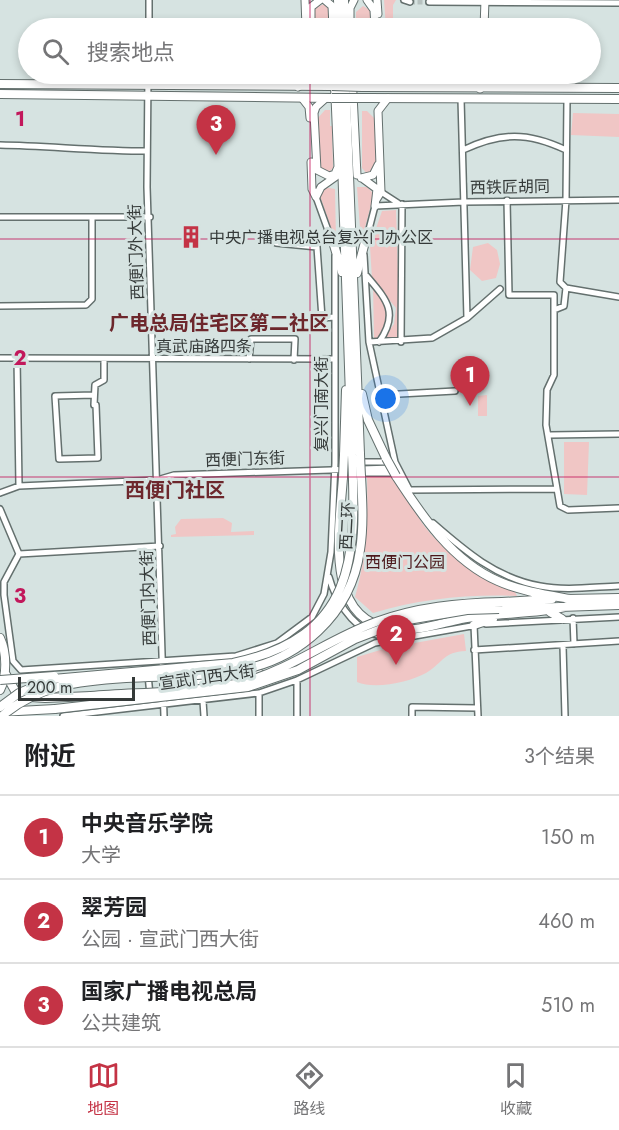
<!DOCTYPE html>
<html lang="zh">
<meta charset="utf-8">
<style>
body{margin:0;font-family:Jost,"Noto Sans SC",sans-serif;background:#f2f2f2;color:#202124}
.scale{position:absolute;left:18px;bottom:15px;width:117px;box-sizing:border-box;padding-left:6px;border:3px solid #353a39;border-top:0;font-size:16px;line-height:21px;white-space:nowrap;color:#353a39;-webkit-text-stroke:4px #d6e3e1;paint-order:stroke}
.you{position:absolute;left:386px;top:399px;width:21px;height:21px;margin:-15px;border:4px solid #fff;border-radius:50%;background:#1a73e8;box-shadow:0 0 0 9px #1a73e833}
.badge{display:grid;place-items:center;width:39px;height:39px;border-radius:50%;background:#c43345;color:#fff;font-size:20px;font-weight:700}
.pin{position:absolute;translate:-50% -50px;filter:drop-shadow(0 2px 3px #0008)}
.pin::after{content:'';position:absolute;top:32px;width:21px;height:18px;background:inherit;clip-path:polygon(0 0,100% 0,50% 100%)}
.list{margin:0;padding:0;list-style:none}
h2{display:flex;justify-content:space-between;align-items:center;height:78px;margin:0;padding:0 24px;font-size:26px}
h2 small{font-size:20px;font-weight:400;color:#757577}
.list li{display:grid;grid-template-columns:39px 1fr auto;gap:18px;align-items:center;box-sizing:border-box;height:84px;padding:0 24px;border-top:2px solid #e0e0e0}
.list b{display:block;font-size:22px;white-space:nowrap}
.list p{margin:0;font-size:20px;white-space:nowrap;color:#757577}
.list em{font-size:20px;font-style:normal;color:#757577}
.icon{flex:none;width:33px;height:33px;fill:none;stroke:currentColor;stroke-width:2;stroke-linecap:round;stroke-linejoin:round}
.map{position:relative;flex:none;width:619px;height:716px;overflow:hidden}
.search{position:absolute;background:#fff;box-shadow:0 3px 9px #0003;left:18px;right:18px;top:18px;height:66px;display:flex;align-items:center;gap:15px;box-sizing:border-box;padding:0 21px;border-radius:33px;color:#757577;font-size:22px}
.sheet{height:330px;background:#fff}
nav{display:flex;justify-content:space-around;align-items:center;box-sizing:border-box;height:84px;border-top:2px solid #e0e0e0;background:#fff;font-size:16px;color:#757577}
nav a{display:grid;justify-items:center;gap:3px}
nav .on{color:#c43345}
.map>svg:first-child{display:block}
</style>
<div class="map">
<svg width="619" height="716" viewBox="0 0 619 716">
<rect width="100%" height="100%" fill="#d6e3e1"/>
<!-- green -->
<path fill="#f0c6c5" d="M384,0h12l-3,5v23h-7z
M324,4l5,5 1,19h-15v-20z
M363,6l7,4 1,18h-15v-16z
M325,110h5v16h2l1,42 -5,5 -8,-3 -3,-51z
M362,111h5l8,8 1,49 -9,6 -5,-6z
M573,113l46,1v23l-48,-2z
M324,187l11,2 1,53 -16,-46z
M357,187h10l7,7 -13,48z
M396,210l4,123 -4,5h-12l10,-14 2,-16 -24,-29 -2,-33 12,-35z
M488,243l9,7 3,14 -4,14 -14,3 -12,-11 3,-23z
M373,285c15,24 18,27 6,53h-5z
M487,395v21h-9v-20z
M564,442h25l-2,53 -23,-1z
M367,474l27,1c9,16 18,32 28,48 19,27 62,57 93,69l2,4c-49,-2 -97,3 -144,17l-18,-16c12,-41 13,-80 12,-123z
M223,518l9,5 -1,9 23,-1v4l-83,2v-2l5,-1 -1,-7 6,-8z
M464,634l2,17c-23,1 -22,11 -40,22 -16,9 -51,17 -69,9v-25l30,-9z"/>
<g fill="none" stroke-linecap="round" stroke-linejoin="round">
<!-- minor-tunnel -->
<path stroke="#b6c1bf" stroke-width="5" stroke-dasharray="5 2.5" stroke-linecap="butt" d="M410,2h19"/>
<!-- minor casing -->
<g stroke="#64706e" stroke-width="8">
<path id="minor" d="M404,0l6,2
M429,2l190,1
M149,28v-28
M148,74l-1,113 17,529
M461,99l6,219
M567,99l-1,101 -6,82 6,6 53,9
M0,145c49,1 98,6 147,6
M463,150c38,-18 65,-18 103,0
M381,192l17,11
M316,197l18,50
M507,200l2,95h45v15l10,-4 2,-18
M0,217h150
M367,237l8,-31 89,-4 155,-2
M276,243l41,4 5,71 13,-1
M364,255l5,87 26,120 15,29
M365,274c21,25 35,38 14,68
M0,306l86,-1 6,-6v-81
M554,310v65l-7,15 -1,35 14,81 8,4 51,-2
M369,342l63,-4 35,-20 33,-29
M401,342l1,-138
M0,358l335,1
M17,358l2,128
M249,359l2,-20h44l-1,21
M94,395l-39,1 4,63 39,-1 -2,-53
M381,395l74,-4
M94,405l1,-20 9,-5v-19
M550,435l69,-1
M357,462h33
M360,473h35
M409,490l148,-1
M0,493l19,-7 138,-6 17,-5 218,-7
M0,509l19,45
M433,523c32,28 63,55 107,63 25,5 53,1 79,0
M19,554l-15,28v13l9,66 8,9 215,-14 41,-13 35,-26 12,-23 7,-42 4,-89v-207
M19,554l141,-8
M329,577c6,22 21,47 44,57 6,2 17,2 24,2
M573,618l1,26
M486,624l133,-7
M474,625l4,91
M563,646l2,70
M474,650l145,-9
M148,675l2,20
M203,701l1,15
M63,716l196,-23 38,-13 78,-37 102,-18
M259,716v-23
M297,716v-36
M412,716v-9l65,1"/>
</g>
<!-- major casing -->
<g stroke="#64706e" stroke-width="9">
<path id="major" d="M305,0l1,28
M325,0l7,6 1,22
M367,0l7,10 1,18
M377,0l1,14
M311,28v-21l9,-7
M350,28v-20l4,-8
M484,28l1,-28
M311,74l3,6 10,6
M352,74l5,101
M364,86l9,-5 1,-7
M298,87l7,-4 3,-9
M480,89l1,-15
M302,98l7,9 1,11
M326,98l-10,9 -2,6 3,57 12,6 6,-2 3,-7 -4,-93
M311,162l1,27 4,8
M361,178l12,-3 5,-10
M362,178l15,11 -2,17
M316,197l5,-10 17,-12
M376,200l5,-8 -3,-81 10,-13"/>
</g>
<!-- highway casing -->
<g stroke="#64706e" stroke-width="10">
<path id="highway" d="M338,0l1,28
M344,0v28
M339,74l13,381
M345,74l15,380
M0,84l332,2
M362,87l257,1
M0,94l332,4
M366,98l253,1
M334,245l8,27
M357,273l10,-39
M362,394l6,26 18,38
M344,455l2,-65
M396,476c26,40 56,85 102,105 22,10 49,14 72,18
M343,477c-3,48 -21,144 50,152 23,3 45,-5 68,-10 38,-7 76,-4 113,-14
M567,599l52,-1
M502,602l50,-3
M499,609l120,-4
M550,612l12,7
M474,625l19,-6
M0,638c7,15 7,38 0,52
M5,673l13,23 27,2 46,-2
M178,689l29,-9 53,-6
M0,712l55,-3"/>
</g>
<!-- minor -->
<use href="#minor" stroke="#fff" stroke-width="5"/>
<!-- major -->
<use href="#major" stroke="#fff" stroke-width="7"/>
<!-- highway -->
<use href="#highway" stroke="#fff" stroke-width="8"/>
<!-- highway-bridge casing -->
<g stroke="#64706e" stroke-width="10" stroke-linecap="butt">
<path id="highway-bridge" d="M332,86l30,1
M332,98h34
M386,458l10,18
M343,477l1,-22
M0,680l54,-4
M91,696c48,-4 110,-3 156,-15 46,-13 84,-43 129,-59 41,-15 83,-19 126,-20
M0,707l19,-14 34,-14 180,-16c122,-26 124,-104 119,-208
M55,709l193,-22 50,-17 57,-31 47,-18 65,-11 32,-1
M2,716c36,-31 78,-35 124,-38 35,-2 74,-1 109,-7 64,-10 116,-56 125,-121 5,-31 1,-64 0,-96"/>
</g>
<!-- highway-bridge -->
<use href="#highway-bridge" stroke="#fff" stroke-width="8"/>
</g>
<!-- grid -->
<path fill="none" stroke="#c2185b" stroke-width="1.5" stroke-opacity="0.55" d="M310,0v28M310,74v642M0,239h619M0,477h619"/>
<!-- icons -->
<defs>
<g id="building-bare" transform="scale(1.8)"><path d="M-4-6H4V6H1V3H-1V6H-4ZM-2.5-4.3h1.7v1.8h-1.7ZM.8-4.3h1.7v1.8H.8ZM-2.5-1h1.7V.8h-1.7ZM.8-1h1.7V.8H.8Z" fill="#c43345" stroke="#d6e3e1" stroke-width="2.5" paint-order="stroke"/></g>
</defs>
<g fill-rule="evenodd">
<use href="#building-bare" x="191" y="237"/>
</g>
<g text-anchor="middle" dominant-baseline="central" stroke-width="6" stroke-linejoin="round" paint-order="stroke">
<!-- street labels -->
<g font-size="16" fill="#353a39" stroke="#d6e3e1">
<text transform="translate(510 187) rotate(-1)">西铁匠胡同</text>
<text transform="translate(136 252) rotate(-92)">西便门外大街</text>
<text x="204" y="346">真武庙路四条</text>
<text transform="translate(321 404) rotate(-90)">复兴门南大街</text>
<text transform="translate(245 459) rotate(-2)">西便门东街</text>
<text transform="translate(347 526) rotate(-87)">西二环</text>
<text transform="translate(148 598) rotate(-92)">西便门内大街</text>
<text transform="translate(207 677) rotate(-8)">宣武门西大街</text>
</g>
<!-- poi labels -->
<g font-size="16" fill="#353a39" stroke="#d6e3e1" text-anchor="start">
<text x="209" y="237">中央广播电视总台复兴门办公区</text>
</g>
<!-- park labels -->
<g font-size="16" fill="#4c191c" stroke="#d6e3e1">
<text x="405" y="562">西便门公园</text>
</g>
<!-- quarter labels -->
<g font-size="20" font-weight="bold" fill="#6d272c" stroke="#d6e3e1">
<text x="219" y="323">广电总局住宅区第二社区</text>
<text x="175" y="490">西便门社区</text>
</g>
</g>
<g font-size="20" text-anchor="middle" font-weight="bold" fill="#c2185b" stroke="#d6e3e1" stroke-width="6" stroke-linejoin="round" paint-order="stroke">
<text x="20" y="126">1</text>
<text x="20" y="365">2</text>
<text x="20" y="603">3</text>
</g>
</svg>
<div class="scale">200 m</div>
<div class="you"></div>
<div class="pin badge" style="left:470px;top:406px">1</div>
<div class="pin badge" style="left:396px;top:665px">2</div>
<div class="pin badge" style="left:216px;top:155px">3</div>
<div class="search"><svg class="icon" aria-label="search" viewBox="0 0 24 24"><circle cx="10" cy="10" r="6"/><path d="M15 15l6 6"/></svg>搜索地点</div>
</div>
<section class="sheet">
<h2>附近<small>3个结果</small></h2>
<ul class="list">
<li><span class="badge">1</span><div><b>中央音乐学院</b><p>大学</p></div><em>150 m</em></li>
<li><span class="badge">2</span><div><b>翠芳园</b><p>公园 · 宣武门西大街</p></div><em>460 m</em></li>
<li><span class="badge">3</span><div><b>国家广播电视总局</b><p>公共建筑</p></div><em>510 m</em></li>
</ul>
</section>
<nav>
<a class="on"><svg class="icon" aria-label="map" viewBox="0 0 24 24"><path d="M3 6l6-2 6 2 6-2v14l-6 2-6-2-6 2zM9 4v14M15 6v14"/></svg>地图</a>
<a><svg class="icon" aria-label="directions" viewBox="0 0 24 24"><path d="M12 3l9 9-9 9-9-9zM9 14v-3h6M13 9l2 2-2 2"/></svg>路线</a>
<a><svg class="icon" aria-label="saved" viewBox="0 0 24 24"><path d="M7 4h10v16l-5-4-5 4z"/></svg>收藏</a>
</nav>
